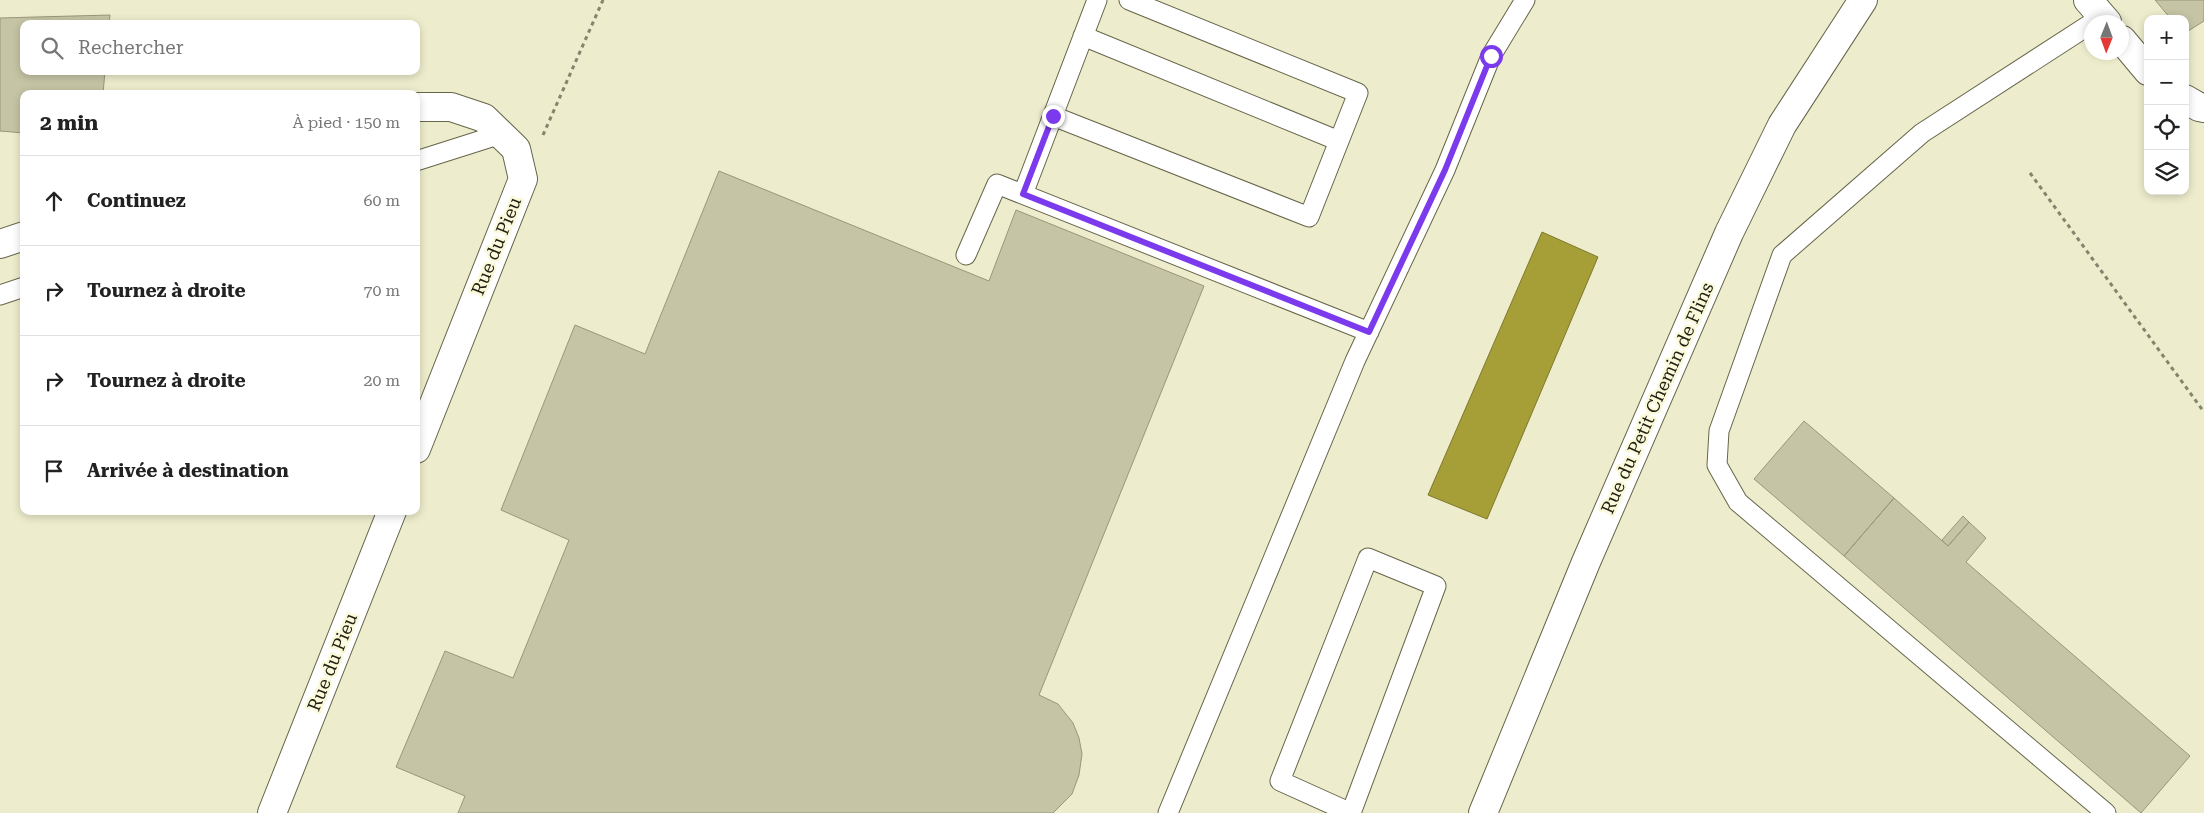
<!DOCTYPE html>
<html lang="fr">
<meta charset="utf-8">
<style>
body{margin:0;font-family:"Roboto Serif",serif;background:#f2f2f2;color:#222}
.controls{position:absolute;right:15px;top:15px;display:grid;overflow:hidden;border-radius:10px;box-shadow:0 2px 8px #0003}
.controls button{width:45px;height:45px;display:grid;place-items:center;padding:0;border:0;border-bottom:1px solid #e0e0e0;background:#fff;color:#222;font:25px sans-serif}
.compass{position:absolute;left:2084px;top:15px;width:45px;height:45px;border-radius:50%;background:#fff;box-shadow:0 2px 8px #0003;rotate:181deg}
.stop{position:absolute;width:15px;height:15px;margin:-11px;border:4px solid #7c3aed;border-radius:50%;background:#fff}
.stop.end{background:#7c3aed;border-color:#fff;box-shadow:0 1px 5px #0008}
.list{margin:0;padding:0;list-style:none}
h2{display:flex;justify-content:space-between;align-items:center;height:65px;margin:0;padding:0 20px;font-size:21px}
h2 small{font-size:16px;font-weight:400;color:#767676}
.list li{display:grid;grid-template-columns:32px 1fr auto;gap:15px;align-items:center;box-sizing:border-box;height:90px;padding:0 20px;border-top:1px solid #e0e0e0}
.list b{display:block;font-size:19px;white-space:nowrap}
.list em{font-size:16px;font-style:normal;color:#767676}
.icon{flex:none;width:28px;height:28px;fill:none;stroke:currentColor;stroke-width:2;stroke-linecap:round;stroke-linejoin:round}
.map{position:relative;flex:none;width:2204px;height:813px;overflow:hidden}
.search{position:absolute;background:#fff;box-shadow:0 2px 8px #0003;left:20px;top:20px;width:400px;height:55px;display:flex;align-items:center;gap:12px;box-sizing:border-box;padding:0 18px;border-radius:10px;color:#767676;font-size:19px}
.panel{position:absolute;background:#fff;box-shadow:0 2px 8px #0003;left:20px;top:90px;width:400px;height:425px;border-radius:10px}
.map>svg:first-child{display:block}
</style>
<div class="map">
<svg width="2204" height="813" viewBox="0 0 2204 813">
<rect width="100%" height="100%" fill="#edeccc"/>
<!-- water -->
<path fill="#a69e37" stroke="#7e782c" d="M1542,232l56,25 -111,262 -59,-24z"/>
<!-- building -->
<path fill="#c5c4a5" stroke="#989779" d="M2155,0h49v21l-19,12v-14h-14z
M110,15l-1,9h-85v47h81l-2,23h-79v39l-24,-2v-113z
M719,171l270,110 27,-71 188,76 -165,409 19,9 15,19 6,15 3,16 -3,21 -7,19 -19,19h-595l7,-17 -69,-29 49,-116 68,27 56,-138 -68,-30 74,-185 70,29z
M1804,421l90,77 -50,58 -90,-77z
M1894,498l54,48 21,-24 17,16 -20,24 224,194 -49,57 -297,-257z
M1963,516l6,6 -21,24 -6,-6z"/>
<g fill="none" stroke-linecap="round" stroke-linejoin="round">
<!-- lane casing -->
<g stroke="#67654a" stroke-width="21">
<path id="lane" d="M2092,23l-170,110 -140,122 -63,176 -2,34 21,37 368,311
M1083,36l256,105
M1053,116l256,101 49,-124 -229,-93
M416,161l85,-27
M1023,194l74,-194
M966,255l31,-71 372,148
M0,295l24,-8
M1368,558l68,28 -85,227 -71,-32z
M1168,813l187,-452 90,-191 46,-114 34,-56"/>
</g>
<!-- street casing -->
<g stroke="#67654a" stroke-width="30">
<path id="street" d="M2088,0l19,22
M2122,40l26,31
M2185,99l14,8 5,1
M416,107h35l33,11 32,31 7,30 -107,270
M0,244l24,-8
M272,813l120,-302
M1483,813l103,-251 143,-329 53,-108 81,-125"/>
</g>
<!-- path -->
<path stroke="#84836e" stroke-width="3" stroke-dasharray="4 4" stroke-linecap="butt" d="M543,135l60,-135
M2030,173l174,239"/>
<!-- lane -->
<use href="#lane" stroke="#fff" stroke-width="19"/>
<!-- street -->
<use href="#street" stroke="#fff" stroke-width="28"/>
</g>
<g fill="none" stroke-linecap="round" stroke-linejoin="round">
<!-- route -->
<path stroke="#7c3aed" stroke-width="6" d="M1053,116l-30,78 346,138 76,-162 46,-114"/>
</g>
<g text-anchor="middle" dominant-baseline="central" stroke-width="5" stroke-linejoin="round" paint-order="stroke">
<!-- street labels -->
<g font-size="18" fill="#201f14" stroke="#faf9d9">
<text transform="translate(496 246) rotate(-68)">Rue du Pieu</text>
<text transform="translate(1657 398) rotate(-66)">Rue du Petit Chemin de Flins</text>
<text transform="translate(332 662) rotate(-68)">Rue du Pieu</text>
</g>
</g>
</svg>
<div class="controls">
<button>+</button>
<button>−</button>
<button><svg class="icon" aria-label="locate" viewBox="0 0 24 24"><circle cx="12" cy="12" r="6"/><path d="M12 2v4M12 18v4M2 12h4M18 12h4"/></svg></button>
<button><svg class="icon" aria-label="layers" viewBox="0 0 24 24"><path d="M12 4l9 5-9 5-9-5zM3 14l9 5 9-5"/></svg></button>
</div>
<svg class="compass" viewBox="-18 -18 36 36"><path d="M0-13l5 13h-10z" fill="#e53935"/><path d="M0 13l5-13h-10z" fill="#767676"/></svg>
<div class="stop" style="left:1491px;top:56px"></div>
<div class="stop end" style="left:1053px;top:116px"></div>
<div class="search"><svg class="icon" aria-label="search" viewBox="0 0 24 24"><circle cx="10" cy="10" r="6"/><path d="M15 15l6 6"/></svg>Rechercher</div>
<section class="panel">
<h2>2 min<small>À pied · 150 m</small></h2>
<ul class="list">
<li><svg class="icon" aria-label="ahead" viewBox="0 0 24 24"><path d="M12 20V5M6 11l6-6 6 6"/></svg><div><b>Continuez</b></div><em>60 m</em></li>
<li><svg class="icon" aria-label="right" viewBox="0 0 24 24"><path d="M7 20v-9h11M14 6l5 5-5 5"/></svg><div><b>Tournez à droite</b></div><em>70 m</em></li>
<li><svg class="icon" aria-label="right" viewBox="0 0 24 24"><path d="M7 20v-9h11M14 6l5 5-5 5"/></svg><div><b>Tournez à droite</b></div><em>20 m</em></li>
<li><svg class="icon" aria-label="arrive" viewBox="0 0 24 24"><path d="M6 21V4h12l-3 4 3 4H6"/></svg><div><b>Arrivée à destination</b></div></li>
</ul>
</section>
</div>
